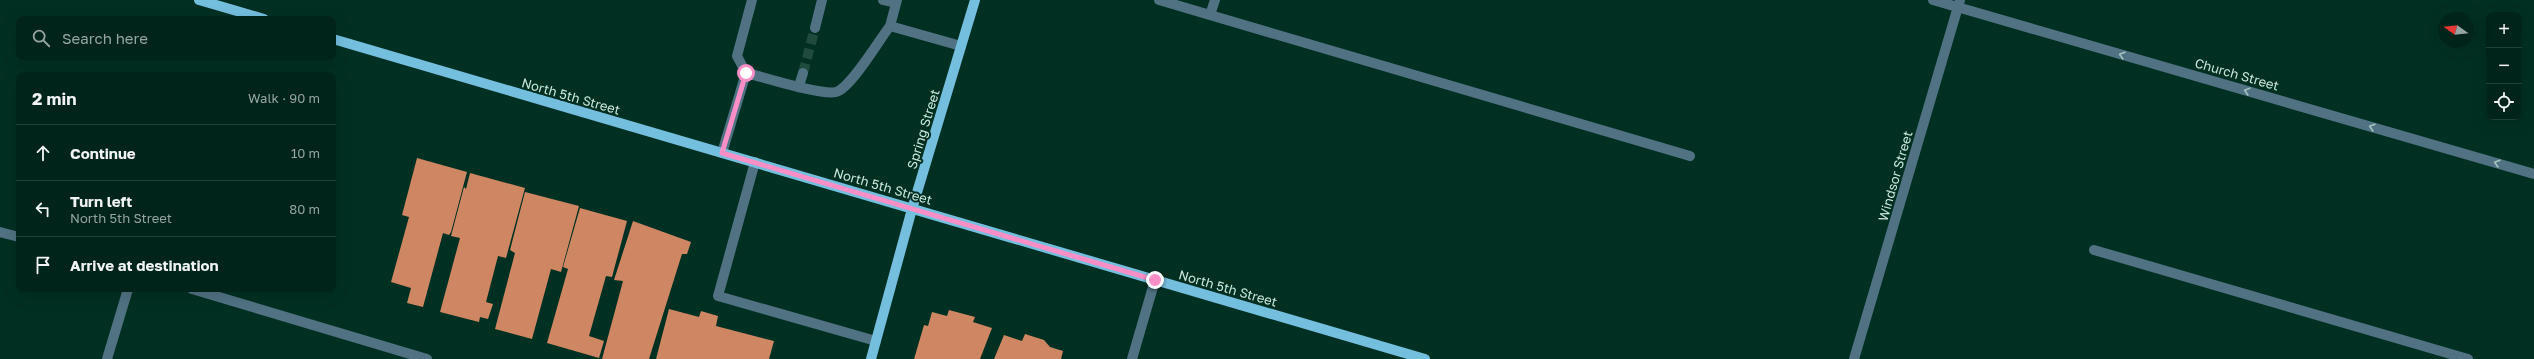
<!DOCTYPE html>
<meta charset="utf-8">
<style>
body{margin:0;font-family:"Golos Text",sans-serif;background:#0e3027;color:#f1f3f6}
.controls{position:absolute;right:12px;top:12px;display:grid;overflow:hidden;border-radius:8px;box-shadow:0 4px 16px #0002}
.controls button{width:36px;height:36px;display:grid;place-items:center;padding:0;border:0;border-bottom:1px solid #224139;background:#00241a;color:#f1f3f6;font:20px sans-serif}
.compass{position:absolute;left:2438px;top:12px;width:36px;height:36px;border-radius:50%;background:#00241a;box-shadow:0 4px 16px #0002;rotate:285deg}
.stop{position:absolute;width:12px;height:12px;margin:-9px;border:3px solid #fa8fc8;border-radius:50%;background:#fff}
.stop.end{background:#fa8fc8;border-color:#fff;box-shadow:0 1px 4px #0008}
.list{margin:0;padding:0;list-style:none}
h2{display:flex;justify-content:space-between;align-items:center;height:52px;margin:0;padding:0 16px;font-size:17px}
h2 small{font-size:13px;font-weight:400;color:#95a4a2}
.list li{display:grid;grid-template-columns:26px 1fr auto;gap:12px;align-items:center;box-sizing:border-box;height:56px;padding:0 16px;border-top:1px solid #224139}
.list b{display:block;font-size:15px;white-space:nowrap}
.list p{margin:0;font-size:13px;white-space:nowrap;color:#95a4a2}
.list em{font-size:13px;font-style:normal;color:#95a4a2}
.icon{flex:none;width:22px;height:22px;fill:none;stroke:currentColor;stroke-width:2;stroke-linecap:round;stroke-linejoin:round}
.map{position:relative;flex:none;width:2534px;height:359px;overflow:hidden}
.search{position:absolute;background:#00241a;box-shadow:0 4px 16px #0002;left:16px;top:16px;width:320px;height:44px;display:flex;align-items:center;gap:10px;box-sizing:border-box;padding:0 14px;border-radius:8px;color:#95a4a2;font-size:15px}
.panel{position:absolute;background:#00241a;box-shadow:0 4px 16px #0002;left:16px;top:72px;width:320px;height:220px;border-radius:8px}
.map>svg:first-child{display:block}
</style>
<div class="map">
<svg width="2534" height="359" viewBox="0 0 2534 359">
<rect width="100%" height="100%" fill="#003022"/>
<!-- building -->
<path fill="#ce8762" d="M417,158l50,14 -16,60 -2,3 -6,-2 -20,74 -16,-4 4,-15 -20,-6 18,-65 -7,-2z
M470,173l55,15 -19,70 -8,-2 -12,46 7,2 -5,15 -8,-2 -1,5 -39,-10 20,-74 -9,-2 13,-49 2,2z
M525,192l54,14 -18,66 -10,-3 -19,70 -37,-10 20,-76 -5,-3z
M580,208l47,13 -15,56 -6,-1 -17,60 15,5 -5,17 -52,-15 21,-74 -5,-2z
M633,221l58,21 -4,12h-5l-33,105h-47l21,-78 -9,-1z
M669,309l30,8 2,-6 17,5 -2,10 58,15 -5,18h-113z
M949,310l26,7 -2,5 19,6 -12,31h-66l10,-34 4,1 4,-14 15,4z
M1025,334l19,6 6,7 13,4 -2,8h-67l10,-24 18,6z"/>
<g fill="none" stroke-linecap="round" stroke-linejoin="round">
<!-- minor-tunnel -->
<path stroke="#1e4b3e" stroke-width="10" stroke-dasharray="10 5" stroke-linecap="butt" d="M803,73l12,-45"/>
<!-- minor -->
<path stroke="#507282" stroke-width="10" d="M883,0l13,3
M1159,0l531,156
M1933,0l601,174
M1210,15l5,-15
M890,26l7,-26
M815,28l7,-28
M746,73l-9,-17 15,-56
M799,86l4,-13
M722,153l24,-80c18,4 75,23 90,19 15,-4 43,-52 54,-66l71,20
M755,162l-37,134 158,45
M0,232l19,5
M2094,250l374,109
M192,289l235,70
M107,359l21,-70
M1132,359l23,-79
M1854,359l106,-359"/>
<!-- major -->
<path stroke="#74bede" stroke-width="10" d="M199,0l65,19
M333,39l1092,320
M871,359l41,-150 63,-209"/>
</g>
<!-- one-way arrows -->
<defs><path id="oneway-chevron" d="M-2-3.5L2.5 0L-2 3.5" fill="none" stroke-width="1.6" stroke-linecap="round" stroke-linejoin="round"/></defs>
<g stroke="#a5c4c0">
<use href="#oneway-chevron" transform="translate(2122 55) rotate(-164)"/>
<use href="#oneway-chevron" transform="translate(2247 91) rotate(-164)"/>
<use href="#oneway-chevron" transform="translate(2372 127) rotate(-164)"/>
<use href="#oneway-chevron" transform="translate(2497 163) rotate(-164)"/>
</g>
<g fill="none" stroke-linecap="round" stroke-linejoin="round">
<!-- route -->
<path stroke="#fa8fc8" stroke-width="5" d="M746,73l-24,80 433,127"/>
</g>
<g text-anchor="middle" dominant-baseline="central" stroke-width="4" stroke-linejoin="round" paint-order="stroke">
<!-- street labels -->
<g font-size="13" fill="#cae7da" stroke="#003022">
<text transform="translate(2237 74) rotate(16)">Church Street</text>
<text transform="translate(571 96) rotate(16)">North 5th Street</text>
<text transform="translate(923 129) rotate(-73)">Spring Street</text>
<text transform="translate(1895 176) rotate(-74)">Windsor Street</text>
<text transform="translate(883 186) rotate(16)">North 5th Street</text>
<text transform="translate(1228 288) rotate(16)">North 5th Street</text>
</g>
</g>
</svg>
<div class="controls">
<button>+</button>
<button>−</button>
<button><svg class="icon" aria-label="locate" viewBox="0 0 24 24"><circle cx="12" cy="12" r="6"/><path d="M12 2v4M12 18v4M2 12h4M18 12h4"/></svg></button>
</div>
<svg class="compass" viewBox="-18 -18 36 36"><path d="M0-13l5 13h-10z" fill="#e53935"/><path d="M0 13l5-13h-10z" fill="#95a4a2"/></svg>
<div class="stop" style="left:746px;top:73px"></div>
<div class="stop end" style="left:1155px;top:280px"></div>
<div class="search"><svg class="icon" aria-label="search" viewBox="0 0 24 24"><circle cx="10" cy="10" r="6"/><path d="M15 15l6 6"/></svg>Search here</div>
<section class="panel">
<h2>2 min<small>Walk · 90 m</small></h2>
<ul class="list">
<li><svg class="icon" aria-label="ahead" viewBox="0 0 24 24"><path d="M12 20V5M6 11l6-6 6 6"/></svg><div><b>Continue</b></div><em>10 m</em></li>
<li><svg class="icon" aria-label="left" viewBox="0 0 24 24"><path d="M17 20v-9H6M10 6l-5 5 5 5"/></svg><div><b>Turn left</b><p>North 5th Street</p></div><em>80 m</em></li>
<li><svg class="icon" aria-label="arrive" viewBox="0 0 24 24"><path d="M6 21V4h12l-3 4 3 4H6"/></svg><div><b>Arrive at destination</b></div></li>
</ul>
</section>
</div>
